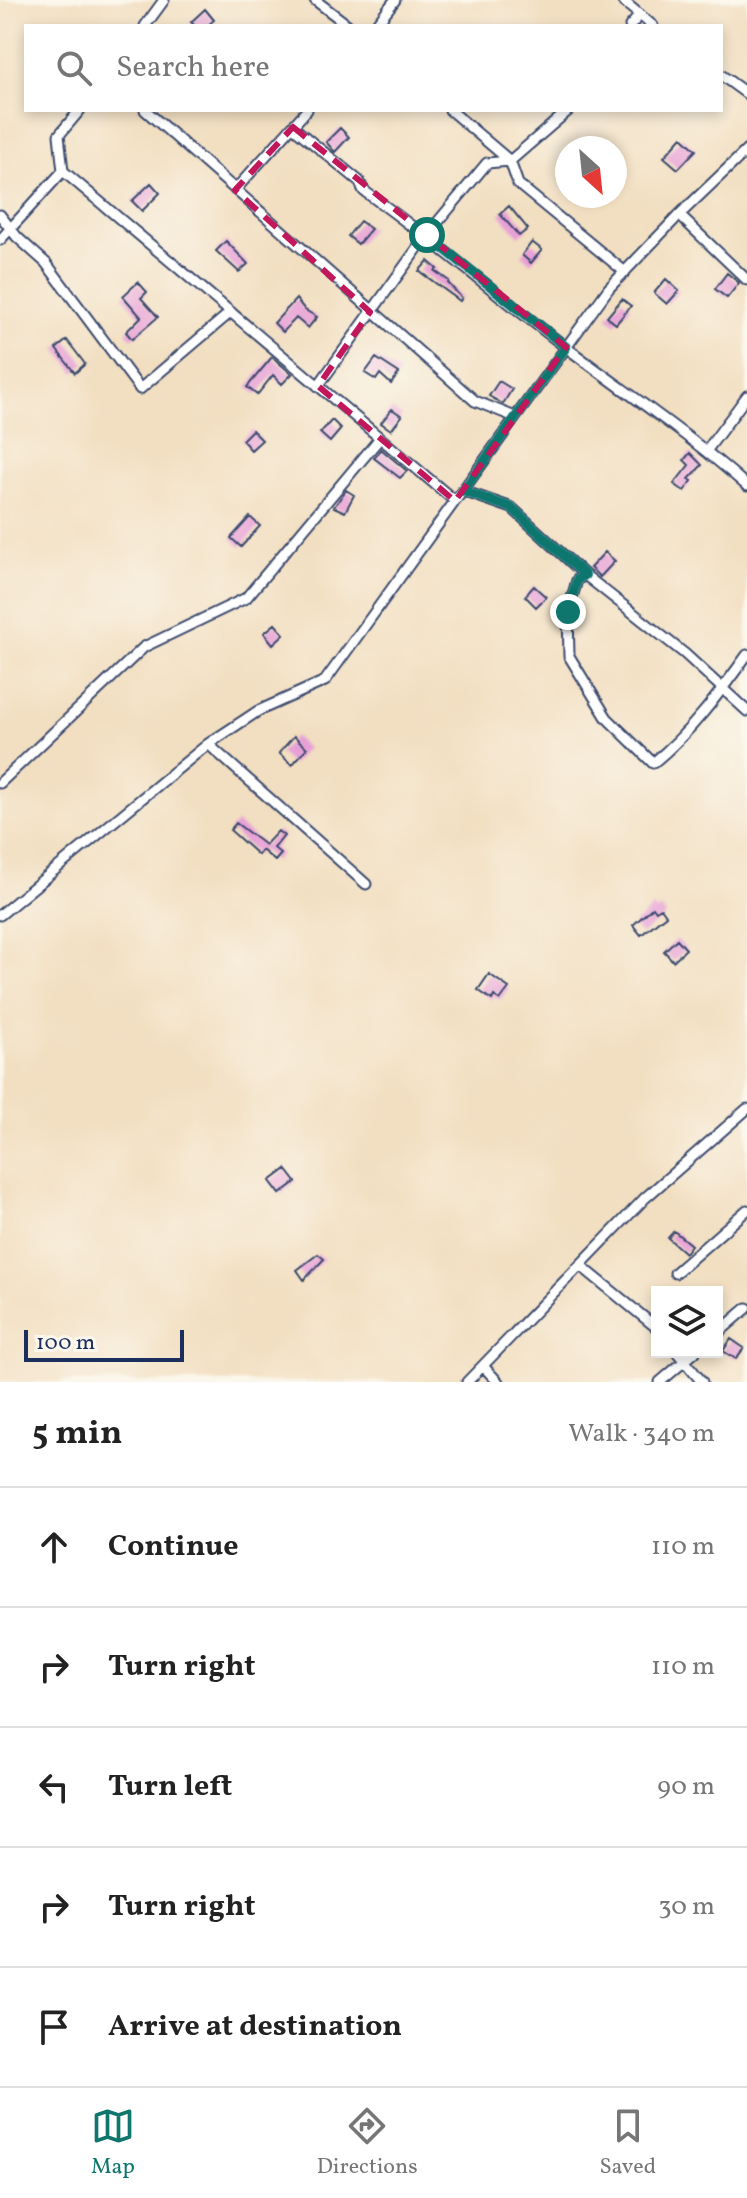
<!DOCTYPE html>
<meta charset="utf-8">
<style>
body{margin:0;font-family:Vollkorn,serif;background:#f2f2f2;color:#222}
.controls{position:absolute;right:24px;bottom:24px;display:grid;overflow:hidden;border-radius:0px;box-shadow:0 4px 12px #0003}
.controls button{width:72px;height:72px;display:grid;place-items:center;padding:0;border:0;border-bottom:2px solid #e0e0e0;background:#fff;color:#222;font:40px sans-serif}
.compass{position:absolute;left:555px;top:136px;width:72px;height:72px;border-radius:50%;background:#fff;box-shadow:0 4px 12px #0003;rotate:153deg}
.scale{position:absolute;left:24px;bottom:20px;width:160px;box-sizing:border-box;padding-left:8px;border:4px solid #1b2f5e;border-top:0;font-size:22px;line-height:28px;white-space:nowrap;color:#1b2f5e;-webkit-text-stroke:6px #fbf7ec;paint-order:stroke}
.stop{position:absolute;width:24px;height:24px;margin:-18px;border:6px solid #0f766e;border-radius:50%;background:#fff}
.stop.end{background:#0f766e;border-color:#fff;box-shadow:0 2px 8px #0008}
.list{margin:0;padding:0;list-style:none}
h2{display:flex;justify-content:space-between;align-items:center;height:104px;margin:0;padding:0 32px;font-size:34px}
h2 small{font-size:26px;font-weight:400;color:#767676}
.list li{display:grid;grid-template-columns:52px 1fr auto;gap:24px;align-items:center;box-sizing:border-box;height:120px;padding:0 32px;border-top:2px solid #e0e0e0}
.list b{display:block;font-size:30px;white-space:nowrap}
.list em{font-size:26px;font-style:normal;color:#767676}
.icon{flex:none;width:44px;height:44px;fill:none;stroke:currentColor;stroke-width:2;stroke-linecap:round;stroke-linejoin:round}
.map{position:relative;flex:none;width:747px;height:1382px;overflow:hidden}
.search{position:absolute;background:#fff;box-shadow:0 4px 12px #0003;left:24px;right:24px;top:24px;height:88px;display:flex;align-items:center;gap:20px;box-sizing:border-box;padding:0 28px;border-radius:0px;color:#767676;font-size:30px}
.sheet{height:704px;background:#fff}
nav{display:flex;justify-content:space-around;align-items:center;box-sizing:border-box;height:112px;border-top:2px solid #e0e0e0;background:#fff;font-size:22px;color:#767676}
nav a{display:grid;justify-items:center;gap:4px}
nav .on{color:#0f766e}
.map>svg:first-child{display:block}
</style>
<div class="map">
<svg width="747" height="1382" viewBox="0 0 747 1382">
<rect width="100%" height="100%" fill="#fbf7ec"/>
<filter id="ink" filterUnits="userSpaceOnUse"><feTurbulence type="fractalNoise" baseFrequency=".0125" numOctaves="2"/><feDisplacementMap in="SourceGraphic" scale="16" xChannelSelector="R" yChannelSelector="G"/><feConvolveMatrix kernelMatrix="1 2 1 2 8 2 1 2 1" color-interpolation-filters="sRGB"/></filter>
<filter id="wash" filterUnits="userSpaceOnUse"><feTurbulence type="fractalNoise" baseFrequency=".006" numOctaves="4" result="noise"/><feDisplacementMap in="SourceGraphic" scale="32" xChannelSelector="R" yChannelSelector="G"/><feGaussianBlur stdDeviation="1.8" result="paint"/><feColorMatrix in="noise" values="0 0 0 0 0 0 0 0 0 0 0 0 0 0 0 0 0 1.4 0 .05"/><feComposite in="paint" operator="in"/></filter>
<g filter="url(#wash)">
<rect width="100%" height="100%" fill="#f2dec0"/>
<g id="blocks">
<!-- building -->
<path fill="#e7a0d6" d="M205,9l9,11 -7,6h-12l-4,-4z
M340,128l9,9 -14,15 -9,-10z
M682,137l14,13 -18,19 -14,-12z
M151,183l9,10 -18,18 -10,-10z
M509,206l19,23 -9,7 -19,-22z
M360,221l11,8 -13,15 -10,-8z
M226,241l22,23 -9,8 -23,-21z
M532,242l10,8 -11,13 -9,-8z
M428,261l9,8 -2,2 14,10 -1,2 14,15 -2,3 -41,-30z
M727,273l12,10 -12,15 -12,-9z
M666,279l13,12 -12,13 -13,-11z
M138,282l9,10 -6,6 17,19 -26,22 -6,-7 15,-15 -18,-21z
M296,299l9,11 12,7 -9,11 -12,-10 -13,14 -9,-9z
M622,299l9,7 -15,18 -9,-7z
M67,340l18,24 -10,9 -19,-24z
M272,357l20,17 -10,10 -9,-9 -16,20 -10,-8z
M376,358l23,15 -8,11 -11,-10 -4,6 -11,-7z
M499,381l13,8 -9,15 -14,-8z
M392,409l10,7 -11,14 -10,-7z
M332,420l9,9 -11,13 -10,-9z
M252,430l10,10 -11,10 -9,-10z
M381,449l26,22 -7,7 -26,-20z
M690,453l12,12 -13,14 3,2 -8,10 -10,-7 15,-19 -5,-5z
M346,490l8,5 -9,17 -11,-5z
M250,517l10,9 -19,21 -10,-9z
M605,552l10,9 -15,16 -10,-9z
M534,586l12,11 -10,10 -11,-11z
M275,624l9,10 -11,10 -9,-11z
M294,736l13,12 -15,17 -13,-12z
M236,823l29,22 13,-14 6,5 -10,12 7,6 -6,7 -13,-11 -4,5 -28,-25z
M653,907l3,4 5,-3 5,7 -25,20 -8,-10z
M677,939l9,10 -13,12 -9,-10z
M489,974l20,14 -9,12 -6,-4 -2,4 -14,-10z
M286,1169l10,13 -16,12 -10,-13z
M674,1231l17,14 -6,8 -17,-15z
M318,1254l6,5 -20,21 -7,-10z
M731,1339l13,9 -8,11 -13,-8z"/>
</g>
</g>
<g filter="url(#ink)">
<use href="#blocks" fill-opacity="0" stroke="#3b496d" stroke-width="2"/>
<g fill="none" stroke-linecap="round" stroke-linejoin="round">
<!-- minor casing -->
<g stroke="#3b496d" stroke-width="13">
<path id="minor" d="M315,0l34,26
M622,0l31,26
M145,26l19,-26
M375,26l20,-26
M630,26l10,-11
M721,75l26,19
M80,110l-21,25 4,36 392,330
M145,110l330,291 40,16
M450,110l60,51 8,23 107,88
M293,127l66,54 5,10c70,49 135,106 203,157 61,46 123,87 180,138
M235,190l72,-80
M0,215l17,22 29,26 94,126 91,-77
M679,215l68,65
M0,240l63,-69
M318,386l109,-151 60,-72 23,-2 59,-51
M707,450l40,-54
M463,491l49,17 73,67 100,79 62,57
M585,575l-8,5 -9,32 1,44 38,62 46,45c37,-30 66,-69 94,-108
M208,744l158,140
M0,783l144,-136 102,-49 134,-160
M0,915l208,-171 50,-33 67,-30 284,-393 70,-73 68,-65
M580,1265l77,63
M675,1273l72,-63
M717,1334l30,-26
M677,1352l25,30
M483,1366l15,16
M467,1382l178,-184 102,-89
M660,1382l35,-30"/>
</g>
<!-- minor -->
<use href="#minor" stroke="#fff" stroke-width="9"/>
</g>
</g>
<g fill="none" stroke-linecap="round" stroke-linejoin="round" filter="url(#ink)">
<!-- route -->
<path stroke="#0f766e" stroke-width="10" d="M427,235l139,112 -103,144 49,17 73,67 -8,5 -9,32"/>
</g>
<!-- marked area -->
<path fill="none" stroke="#c2185b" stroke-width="6" stroke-dasharray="16 10" stroke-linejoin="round" d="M293,127l273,220 -111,154 -137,-115 52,-74 -135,-122z"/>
</svg>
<div class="controls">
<button><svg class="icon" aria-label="layers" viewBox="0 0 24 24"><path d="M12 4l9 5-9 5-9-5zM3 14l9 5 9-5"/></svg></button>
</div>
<svg class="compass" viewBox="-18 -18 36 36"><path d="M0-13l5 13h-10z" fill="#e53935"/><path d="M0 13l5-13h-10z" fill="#767676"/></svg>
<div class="scale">100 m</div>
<div class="stop" style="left:427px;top:235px"></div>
<div class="stop end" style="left:568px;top:612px"></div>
<div class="search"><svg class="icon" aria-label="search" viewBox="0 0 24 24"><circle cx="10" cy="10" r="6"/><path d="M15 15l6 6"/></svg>Search here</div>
</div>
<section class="sheet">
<h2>5 min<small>Walk · 340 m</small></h2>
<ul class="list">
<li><svg class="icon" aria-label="ahead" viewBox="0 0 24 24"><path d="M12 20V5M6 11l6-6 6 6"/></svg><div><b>Continue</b></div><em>110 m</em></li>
<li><svg class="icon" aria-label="right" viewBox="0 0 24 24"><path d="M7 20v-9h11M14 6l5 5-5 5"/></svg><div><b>Turn right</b></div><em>110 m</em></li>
<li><svg class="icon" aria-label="left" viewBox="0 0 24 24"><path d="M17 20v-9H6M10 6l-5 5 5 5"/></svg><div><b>Turn left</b></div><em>90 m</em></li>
<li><svg class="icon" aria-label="right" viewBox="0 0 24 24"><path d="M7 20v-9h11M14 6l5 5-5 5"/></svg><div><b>Turn right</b></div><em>30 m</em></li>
<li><svg class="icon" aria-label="arrive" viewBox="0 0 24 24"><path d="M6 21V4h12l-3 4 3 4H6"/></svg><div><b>Arrive at destination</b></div></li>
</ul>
</section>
<nav>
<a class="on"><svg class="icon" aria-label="map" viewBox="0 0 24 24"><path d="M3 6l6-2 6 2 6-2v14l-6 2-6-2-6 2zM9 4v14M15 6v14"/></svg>Map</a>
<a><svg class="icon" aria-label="directions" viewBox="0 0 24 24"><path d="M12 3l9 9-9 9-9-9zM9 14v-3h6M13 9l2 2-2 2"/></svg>Directions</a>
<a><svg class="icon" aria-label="saved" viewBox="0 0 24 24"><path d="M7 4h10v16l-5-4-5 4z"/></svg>Saved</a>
</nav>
